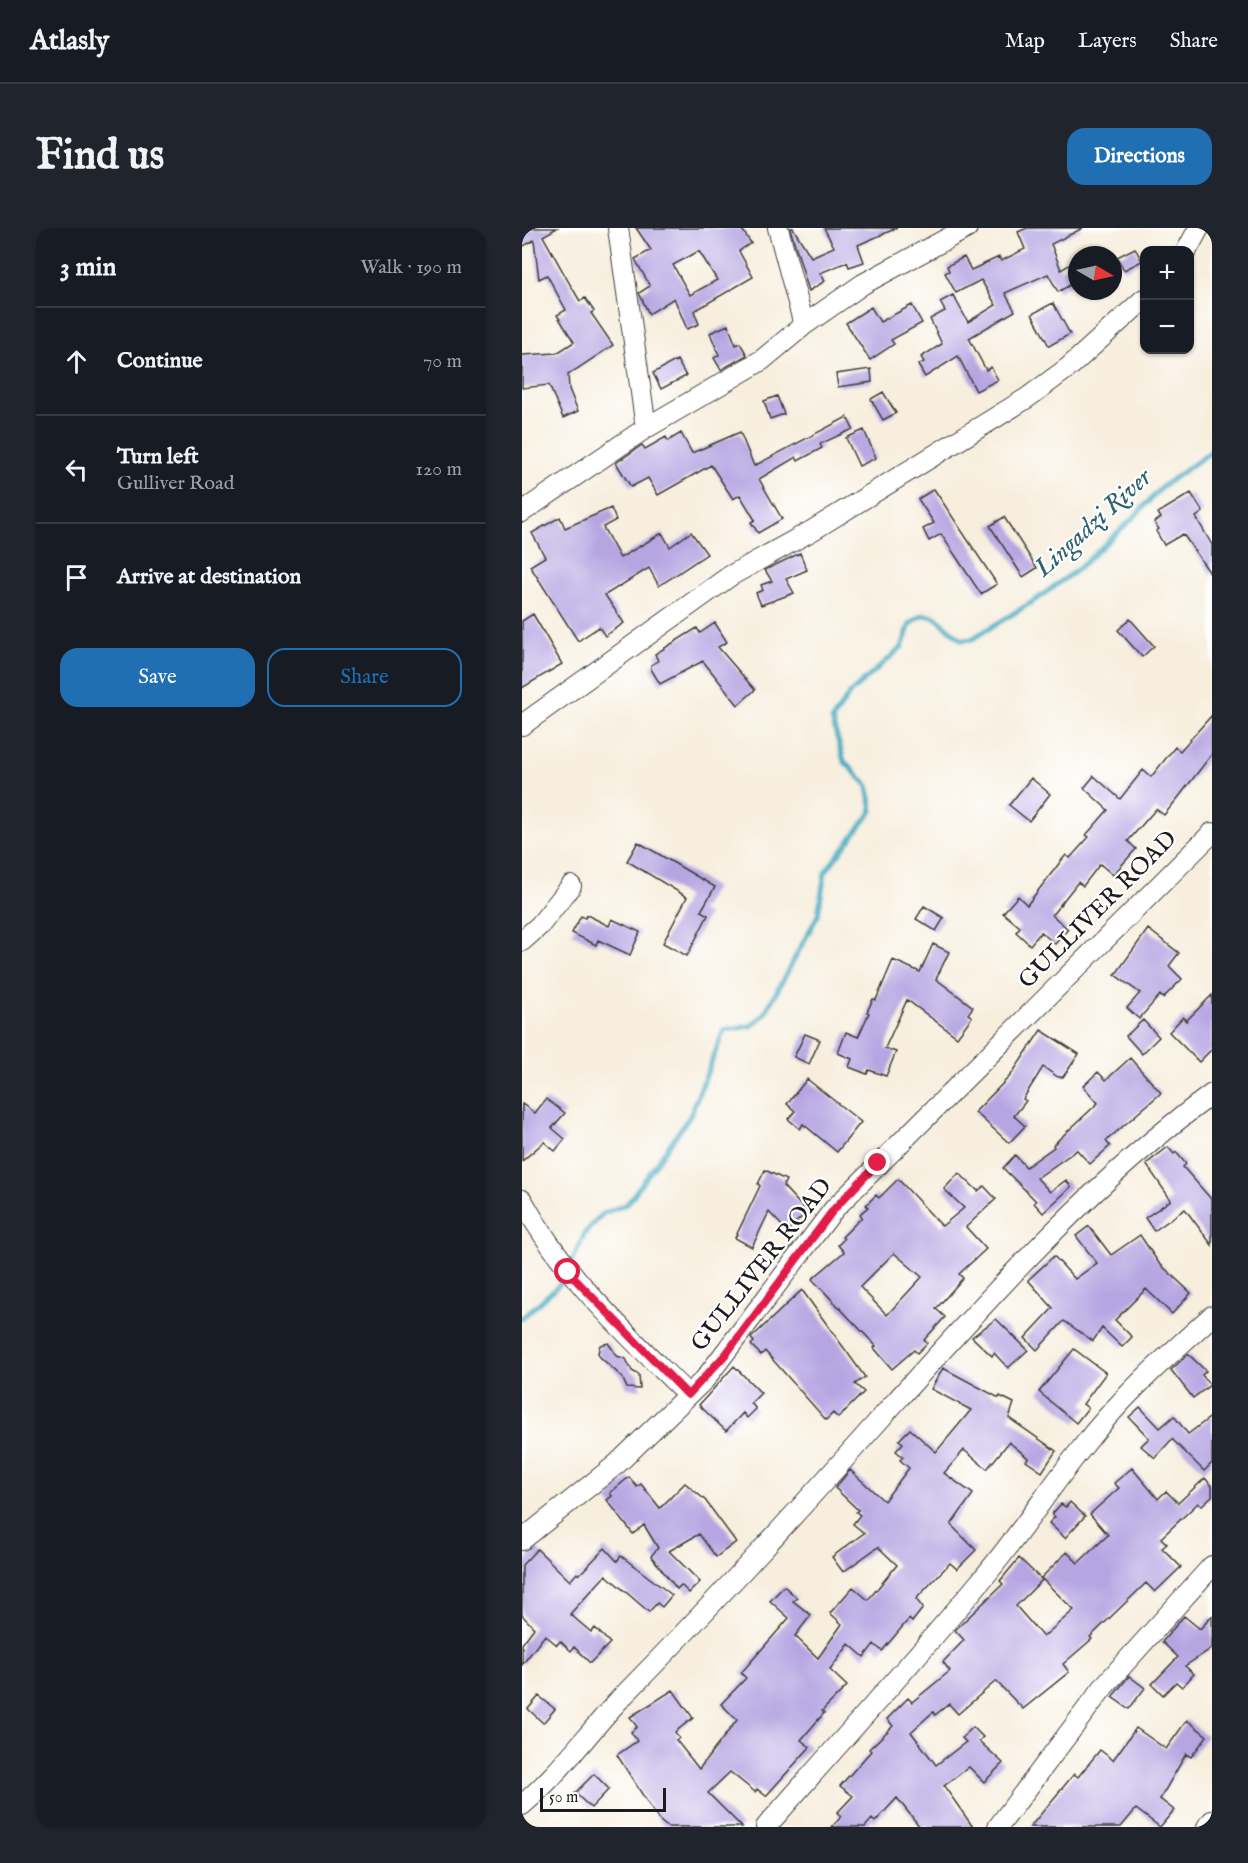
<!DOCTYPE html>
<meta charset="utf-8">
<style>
body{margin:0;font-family:"IM FELL English",serif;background:#20242c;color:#f1f3f6}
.controls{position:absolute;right:18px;top:18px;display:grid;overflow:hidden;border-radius:12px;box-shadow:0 2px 4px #0004}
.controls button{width:54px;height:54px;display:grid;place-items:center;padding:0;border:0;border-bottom:2px solid #363941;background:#171b24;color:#f1f3f6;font:30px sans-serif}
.compass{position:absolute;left:546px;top:18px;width:54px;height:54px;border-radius:50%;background:#171b24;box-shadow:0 2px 4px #0004;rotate:99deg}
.scale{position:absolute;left:18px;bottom:15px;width:126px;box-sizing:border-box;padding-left:6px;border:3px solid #1c1c1c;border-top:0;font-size:16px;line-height:21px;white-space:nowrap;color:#1c1c1c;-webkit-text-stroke:4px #fff;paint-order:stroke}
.stop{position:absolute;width:18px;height:18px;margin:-14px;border:4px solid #e11d48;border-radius:50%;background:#fff}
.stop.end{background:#e11d48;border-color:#fff;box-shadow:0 2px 6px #0008}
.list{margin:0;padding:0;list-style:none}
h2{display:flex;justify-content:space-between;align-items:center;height:78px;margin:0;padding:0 24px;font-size:26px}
h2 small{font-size:20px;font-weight:400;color:#9ea1a6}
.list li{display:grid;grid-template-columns:39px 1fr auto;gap:18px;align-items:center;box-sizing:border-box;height:108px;padding:0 24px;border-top:2px solid #363941}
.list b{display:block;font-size:22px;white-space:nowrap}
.list p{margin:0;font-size:20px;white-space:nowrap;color:#9ea1a6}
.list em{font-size:20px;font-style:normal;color:#9ea1a6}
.actions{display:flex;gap:12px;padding:18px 24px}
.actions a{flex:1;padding:14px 0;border:2px solid #1f6fb2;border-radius:18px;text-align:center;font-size:21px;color:#1f6fb2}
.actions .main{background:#1f6fb2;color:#fff}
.icon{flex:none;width:33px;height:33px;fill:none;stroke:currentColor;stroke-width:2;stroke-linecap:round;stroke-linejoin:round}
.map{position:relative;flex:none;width:690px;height:1599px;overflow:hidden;border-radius:18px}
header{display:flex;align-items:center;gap:36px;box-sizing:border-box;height:84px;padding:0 30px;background:#171b24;border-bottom:2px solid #363941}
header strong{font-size:28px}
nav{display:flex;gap:33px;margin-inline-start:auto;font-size:21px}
.intro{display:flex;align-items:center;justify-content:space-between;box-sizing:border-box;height:144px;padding:0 36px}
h1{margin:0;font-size:42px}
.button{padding:15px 27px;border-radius:18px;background:#1f6fb2;color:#fff;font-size:21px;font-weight:700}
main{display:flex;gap:36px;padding:0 36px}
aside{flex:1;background:#171b24;border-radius:18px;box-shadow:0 2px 4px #0004}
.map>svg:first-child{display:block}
</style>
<header>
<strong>Atlasly</strong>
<nav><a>Map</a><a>Layers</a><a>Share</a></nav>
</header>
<div class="intro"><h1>Find us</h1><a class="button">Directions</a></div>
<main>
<aside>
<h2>3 min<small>Walk · 190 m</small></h2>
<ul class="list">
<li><svg class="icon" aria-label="ahead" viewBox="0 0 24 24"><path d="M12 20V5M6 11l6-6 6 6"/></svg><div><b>Continue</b></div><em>70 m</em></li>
<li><svg class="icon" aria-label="left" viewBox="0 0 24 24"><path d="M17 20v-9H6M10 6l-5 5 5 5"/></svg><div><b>Turn left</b><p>Gulliver Road</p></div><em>120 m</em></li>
<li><svg class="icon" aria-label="arrive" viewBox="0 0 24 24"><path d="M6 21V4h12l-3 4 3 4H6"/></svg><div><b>Arrive at destination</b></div></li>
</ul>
<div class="actions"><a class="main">Save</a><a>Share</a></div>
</aside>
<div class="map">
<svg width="690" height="1599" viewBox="0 0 690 1599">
<rect width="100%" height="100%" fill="#fff"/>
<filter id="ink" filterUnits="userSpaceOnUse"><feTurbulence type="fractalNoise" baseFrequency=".0167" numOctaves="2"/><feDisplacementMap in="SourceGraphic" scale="12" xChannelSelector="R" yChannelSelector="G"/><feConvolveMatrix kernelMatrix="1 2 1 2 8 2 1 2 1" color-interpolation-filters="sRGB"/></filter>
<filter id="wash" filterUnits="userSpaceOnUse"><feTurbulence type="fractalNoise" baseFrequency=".008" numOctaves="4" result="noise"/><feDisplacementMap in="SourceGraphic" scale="24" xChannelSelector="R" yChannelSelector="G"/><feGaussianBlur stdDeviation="1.35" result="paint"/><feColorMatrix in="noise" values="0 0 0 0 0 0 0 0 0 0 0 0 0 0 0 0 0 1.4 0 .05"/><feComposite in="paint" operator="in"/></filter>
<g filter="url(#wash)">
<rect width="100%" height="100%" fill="#f7eedd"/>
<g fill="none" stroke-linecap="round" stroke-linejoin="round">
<!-- stream -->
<path stroke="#3fa9bf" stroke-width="5" d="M49,1036l14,-31 17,-19 25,-10 63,-88 34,-86 27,-4 13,-11 54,-100 7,-43 47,-61 -4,-25 -24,-25 -12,-41 18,-27 52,-46 8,-23 13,-9 12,2 27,23 10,-1 65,-40 41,-30 56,-52 29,-31 49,-35
M0,1090l37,-33 8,-12"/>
</g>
<g id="blocks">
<!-- building -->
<path fill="#b5a6e2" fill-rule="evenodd" d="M0,0h35l-14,8 28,50 9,15 5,-3 9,13 -3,2 22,32 -45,30 1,14 9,22 -15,7 -14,-33 -27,3v-33l35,-2 17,-11 -17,-27 9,-5 -19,-35 -8,4 -5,-39 -12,7z
M114,0h105l10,15 -12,8 14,26 -59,34 5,13 -12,5 -13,-31 -25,16 -10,-21 11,-7 -15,-27 16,-9zM177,23l18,29 -27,15 -17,-30z
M268,0h3l18,29 23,-10 -10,-19h73l-39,17 6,17 -15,5 -2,-5 -27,11 5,8 -16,10z
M505,0h56l-32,16 10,26 16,-10v21l-19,11 -10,-18 -43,19 10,18 -46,27 17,32 5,-3 7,13 -22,11 -18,-35 -33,21 -7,-12 6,-3 -3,-5 21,-13 -12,-25 15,-8 -5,-9 13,-7 15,27 28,-17 -15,-25 -25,13 -11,-20 4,-2 -2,-5 17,-9 7,13 28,-13 2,4 24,-12 -7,-17z
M613,20l7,13 -18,9 -7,-13z
M531,75l17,31 -21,12 -17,-32z
M390,77l10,18 -31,17 3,4 -24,16 -24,-37 25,-16 9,15z
M206,97l8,20 4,-2 7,12 -26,15 -7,-12 5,-3 -9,-22z
M155,132l9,16 -25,13 -8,-16z
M349,141l1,13 -34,5 -2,-13z
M361,164l13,21 -13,7 -12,-21z
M255,168l7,18 -14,5 -6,-18z
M325,189l6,12 -33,15 2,4 -24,13 -2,-4 -37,22 23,40 -24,14 -7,-11 4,-2 -15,-25 -7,4 -22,-34 -53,30 -10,-17 -17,9 -15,-24 26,-18 3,4 21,-12 2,4 13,-8 11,20 48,-21 14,34z
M342,202l12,28 -17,8 -13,-28z
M412,261l63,95 -16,10 -40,-60 -12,7 -6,-12 11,-6 -16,-24z
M669,265l12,19 -7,5 16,28v31l-29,-42 -19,11 -8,-14 3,-2 -5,-7 7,-4 -3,-5z
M89,280l5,12 -13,7 17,31 42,-25 8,14 21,-15 16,22 -48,32 -10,-18 -44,27 19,28 -19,13 -6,-9 -21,14 -48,-75 15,-9 -13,-24 28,-16 5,11z
M482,289l33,51 -14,9 -33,-51z
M278,325l7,17 -21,9 8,14 -33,12 -5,-12 7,-3 -2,-5 11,-4 -7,-11z
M11,386l29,50 -40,24v-67z
M608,391l24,27 -12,11 -24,-27z
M193,395l12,19 -9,5 37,43 -17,15 -35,-44 -43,23 -9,-15v-4l7,-4 -3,-7 42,-26 3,5z
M690,487v39l-34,44 -14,17 -8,-6 -28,32 8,8 -23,26 -13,-11 -17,22 -5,-4 -26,33 16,14 -13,15 -14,-12 -11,13 -14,-13 4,-5 -17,-14 15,-17 9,9 34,-44 5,-6 4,3 19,-21 -3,-2 22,-25 -24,-22 10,-12 26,23 23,-29 8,7 24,-30 5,4z
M509,550l19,16 -21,27 -20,-16z
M116,614l77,45 -14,24 7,4 -21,41 -24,-13 24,-46 -60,-36z
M402,678l20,12 -8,13 -20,-12z
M65,687l22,11 3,-7 28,13 -10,23 -32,-15 -2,5 -24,-12 9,-17 4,2z
M626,701l31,24 -10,13 13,13 -19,19 -3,-3 -21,24 -12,-11 13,-15 -25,-18z
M411,716l16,8 -13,27 37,28 -5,7 4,3 -15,20 -50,-37 -22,48 11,4 -10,24 -17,-6 -2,4 -18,-7 3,-8 -14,-6 8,-21 12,5 11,-24 -2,-1 6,-13 3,1 17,-40 27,12z
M690,767v54l-13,13 -30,-30 14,-15 3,4z
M621,792l16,17 -17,17 -16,-18z
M519,802l38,24 -16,23h-5l-15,-10 -20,32 3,2 -12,15 11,10 -16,17 -34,-31 36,-37z
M283,806l15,6 -11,24 -15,-7z
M608,830l31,35 -55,48 4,5 -20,18 -13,-14 -40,28 13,14 16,-12 5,7 -28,26 -9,-10 2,-2 -33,-33 12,-13 11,12 28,-20 -1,-2 45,-42 -15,-17 15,-14 8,8z
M285,851l54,43 -24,30 -34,-28 -3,5 -12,-10 7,-8 -8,-7z
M24,871l19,14 -13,15 13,11 -10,12 -11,-9 -22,19v-57l13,9z
M646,919l6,7 2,-2 10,12 -3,3 29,33v45l-27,-36 -31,22 -9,-13 26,-18 -25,-36z
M243,942l21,10 -3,6 24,26 -20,19 -18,-19 -17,35 -17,-9 25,-52 -2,-2z
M437,945l19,18 6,-5 12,13 -30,28 20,22 -27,25 4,4 -27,31 9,8 -21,23 3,3 -10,10 -3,-3 -22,19 -18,-21 2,-2 -64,-67 32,-27 -6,-7 6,-6 -2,-2 20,-20 -2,-3 8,-7 -2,-2 10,-10 3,3 19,-19 44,47 22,-18 -20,-19zM372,1025l28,24 -35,38 -27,-28z
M567,998l22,29 29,-20 18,27 33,31 -19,21 -26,-25 -31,31 17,17 -10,10 -20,-19 -9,13 -29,-20 -27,29 -12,-12 28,-30 -25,-28 26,-24 21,23 22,-16 -21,-27z
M280,1062l63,87 -10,7 9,8 -26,26 -5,-5 -7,7 -61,-69 -4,4 -10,-10 3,-3 -3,-4z
M474,1091l32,31 -20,18 -14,-15 -2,3 -20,-19z
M86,1115l9,13 9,3 6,12 7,4 1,14 -13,-1 -5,-11 -22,-20 -2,-4 2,-8z
M552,1121l32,24 -23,31 5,4 -12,15 -37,-31z
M666,1126l18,17 -4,4 8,10 -17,13 -22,-28z
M212,1138l27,27 -10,10 5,6 -9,9 -4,-5 -17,18 -27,-26z
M421,1140l56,30 1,-2 14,7 -5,15 47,33 -14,21 -16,-11 2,-3 -19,-16 -22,27 -23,-19 -20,23 29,21 -22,31 25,25 -19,19 -7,-6 -34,36 7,9 -11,14 -3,-3 -27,32 -8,-7 -10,13 -15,-13 -19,26 17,16 -25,25 2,2 -23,27 9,7 -44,49 -9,-7 -2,3 -25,-20 -22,21 34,34h-75l-9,-8 -41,-64 20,-14 -6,-9 6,-5 -7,-10 43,-27 20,28 -18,14 4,6 -3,2 23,29 38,-49 -16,-16 25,-26 -5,-5 48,-55 -19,-17 14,-15 13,12 -4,3 18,14 -16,21 23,22 24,-34 -12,-11 23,-26 15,13 29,-35 -19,-18 -35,25 -11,-15 32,-24 -11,-9 7,-9 -4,-3 2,-2 -23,-22 15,-18 34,31 25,-33 -9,-8 3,-3 -7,-6 7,-8 -4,-3 11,-11 26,23 35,-42 -40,-21z
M618,1179l20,21 14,-12 14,18 24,-18v47l-8,8 -32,-32 -17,19 -14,-12 8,-8 -20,-21z
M610,1240l26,31 8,-8 12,12 27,-25 7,8v10l-11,10 -3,-3 -37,35 6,6 -5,4 19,19 -26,25 -9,-9 -56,54 2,2 -29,25 6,8 -46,37 -27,-28 -38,33 -9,-10 -14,11 -2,-3 -22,20 25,33 30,-23 -4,-4 11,-11 10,10 -4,4 24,22 -19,19 -15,-15 -25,19 29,41h-53l-23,-29 -22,24 -3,-3 -7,8h-33l9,-10 -4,-4 16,-17 -13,-10 31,-35 -2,-2 24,-23 -6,-7 21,-21 4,4 38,-31 -7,-9 21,-22 -9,-10 48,-46 -3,-3 19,-23 23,22 -26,26 27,31 31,-27 -33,-32 26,-26 11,11 30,-28 -18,-21 29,-26 -5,-5z
M107,1249l8,10 4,-3 19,24 25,-25 20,17 31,42 -20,15 -17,-23 -30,17 31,31 -11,11 -8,-8 -4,4 -26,-33 7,-8 -14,-23 -11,9 -26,-34 5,-4 -2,-3z
M548,1274l15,14 -20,22 -16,-15 6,-6 -3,-3 9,-10 5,3z
M83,1320l12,13 4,-5 51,39 -10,12 -5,-4 -8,9 -43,-37 -36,39 21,18 4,-4 15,15 -20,20 -16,-16 -3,4 -11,-10 -3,4 -12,-10 -23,30v-21l12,-16 -12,-13v-50l15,-16 33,32 7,-8 2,2z
M662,1388l16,13 12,-13v32l-27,18 9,8 -12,13 -6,-5 -13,13 -11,-11 26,-27 -16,-15z
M607,1448l16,12 -16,21 -17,-12z
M17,1468l16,13 -12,14 -15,-14z
M665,1492l20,16 -16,21 -5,-3 -26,45 14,11 -14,17 -24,-18 -15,18h-91l44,-53 4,3 22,-27 13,10 23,-32 30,21z
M72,1546l15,15 -18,19 -16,-15z"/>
</g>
</g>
<g filter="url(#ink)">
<use href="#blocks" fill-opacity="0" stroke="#3d3c39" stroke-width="1.5"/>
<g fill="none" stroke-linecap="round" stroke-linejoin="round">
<!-- minor casing -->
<g stroke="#3d3c39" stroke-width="22">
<path id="minor" d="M96,0l28,200
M256,0l26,97
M665,22l12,-22
M0,284l124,-84 116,-68 42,-35 59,-41 104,-56
M0,497l208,-149 83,-46 214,-132 42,-31 75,-68
M0,713l18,-16 31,-39
M0,972c42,77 105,134 166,195
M0,1312l96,-77 87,-84 129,-170 378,-376
M0,1577c37,-31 65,-71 98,-106 96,-97 187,-198 278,-300 97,-108 196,-219 314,-305
M244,1599c71,-82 144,-161 213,-244 37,-43 67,-90 102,-134 38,-50 84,-91 131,-133
M476,1599l107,-142 107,-119
M685,1599l5,-6"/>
</g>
<!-- minor -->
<use href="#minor" stroke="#fff" stroke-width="20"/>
</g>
</g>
<g fill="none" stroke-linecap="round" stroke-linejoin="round" filter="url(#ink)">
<!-- route -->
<path stroke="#e11d48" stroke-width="8" d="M46,1044l120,123 38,-41 108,-145 44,-46"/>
</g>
<g text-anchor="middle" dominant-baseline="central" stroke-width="4.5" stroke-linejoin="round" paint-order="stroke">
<!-- street labels -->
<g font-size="24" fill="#1c1c1c" stroke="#fff">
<text transform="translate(576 682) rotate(-45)">GULLIVER ROAD</text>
<text transform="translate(240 1037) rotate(-52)">GULLIVER ROAD</text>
</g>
<!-- water labels -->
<g font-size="26" font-style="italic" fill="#2e626e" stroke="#fff">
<text transform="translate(571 295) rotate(-42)">Lingadzi River</text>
</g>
</g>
</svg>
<div class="controls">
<button>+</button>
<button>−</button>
</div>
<svg class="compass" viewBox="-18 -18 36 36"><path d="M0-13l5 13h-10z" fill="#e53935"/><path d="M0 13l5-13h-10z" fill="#9ea1a6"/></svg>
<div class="scale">50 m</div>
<div class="stop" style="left:46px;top:1044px"></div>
<div class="stop end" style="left:356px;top:935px"></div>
</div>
</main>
